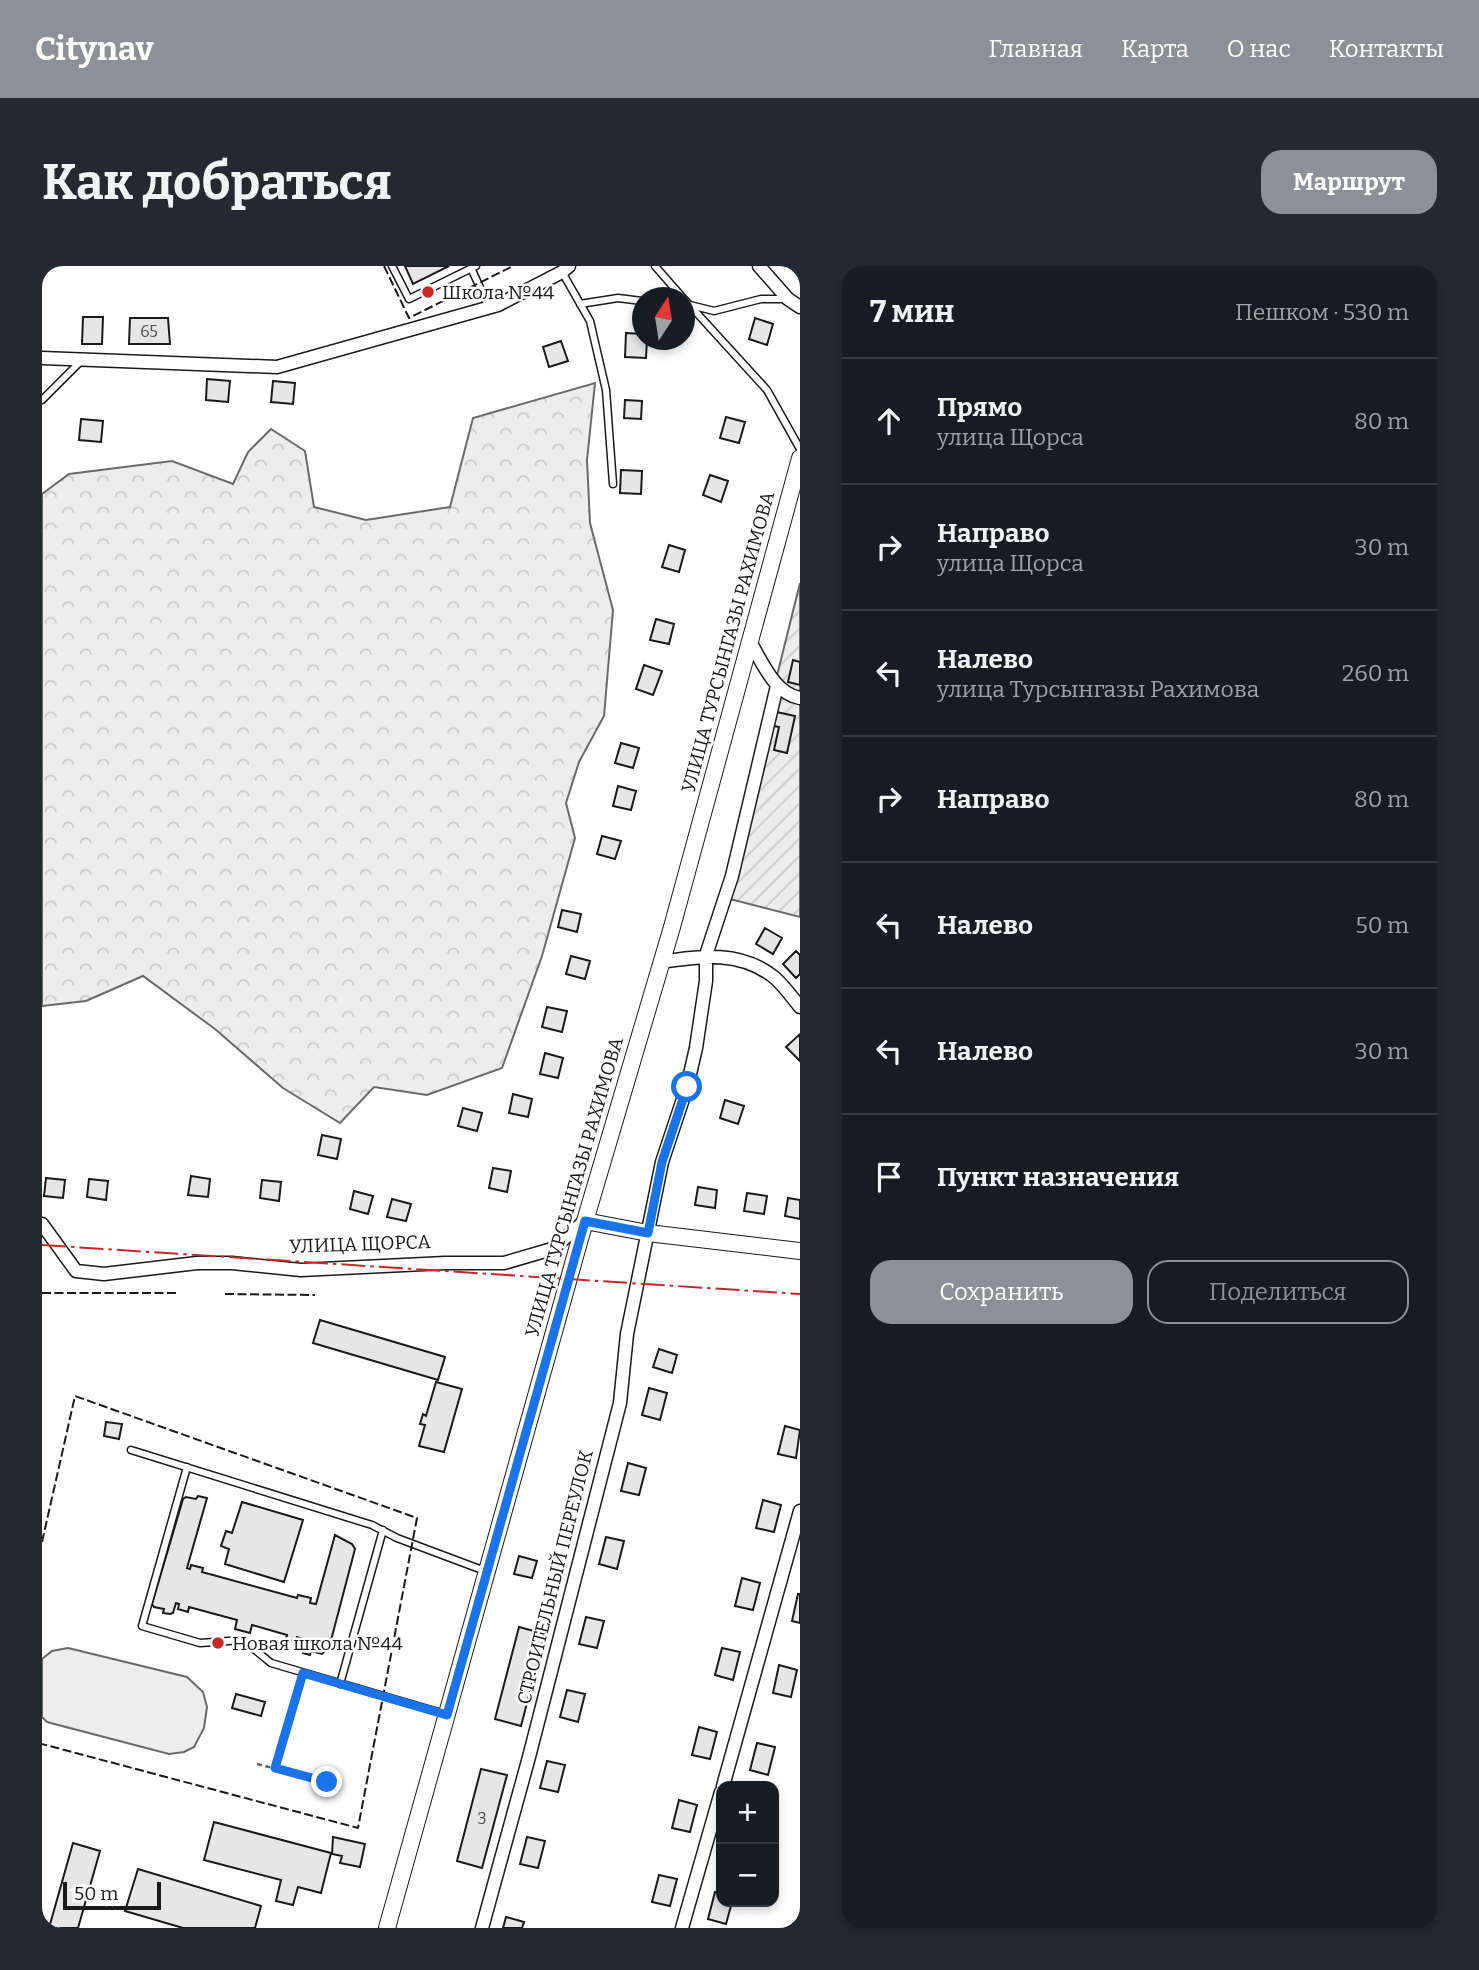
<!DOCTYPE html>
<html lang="ru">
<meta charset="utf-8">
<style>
body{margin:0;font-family:Bitter,serif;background:#242831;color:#f1f3f6}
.controls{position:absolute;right:21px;bottom:21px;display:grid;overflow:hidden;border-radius:14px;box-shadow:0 4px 10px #0003}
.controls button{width:63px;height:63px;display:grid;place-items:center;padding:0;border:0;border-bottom:2px solid #363941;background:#171b24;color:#f1f3f6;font:35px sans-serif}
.compass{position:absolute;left:590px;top:21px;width:63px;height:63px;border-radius:50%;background:#171b24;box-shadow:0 4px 10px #0003;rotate:12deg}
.scale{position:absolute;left:21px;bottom:18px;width:98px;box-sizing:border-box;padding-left:7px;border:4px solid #1a1a1a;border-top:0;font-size:19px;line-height:24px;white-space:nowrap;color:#1a1a1a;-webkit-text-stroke:5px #fff;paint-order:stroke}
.stop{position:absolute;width:21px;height:21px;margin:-16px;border:5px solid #1a73e8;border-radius:50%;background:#fff}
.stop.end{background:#1a73e8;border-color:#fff;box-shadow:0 2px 7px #0008}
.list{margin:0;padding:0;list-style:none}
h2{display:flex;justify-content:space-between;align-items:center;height:91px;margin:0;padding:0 28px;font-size:30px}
h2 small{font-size:23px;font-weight:400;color:#9ea1a6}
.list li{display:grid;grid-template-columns:46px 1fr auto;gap:21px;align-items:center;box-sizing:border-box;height:126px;padding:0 28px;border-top:2px solid #363941}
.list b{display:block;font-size:26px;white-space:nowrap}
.list p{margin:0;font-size:23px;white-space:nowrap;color:#9ea1a6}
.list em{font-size:23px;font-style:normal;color:#9ea1a6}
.actions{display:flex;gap:14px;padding:21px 28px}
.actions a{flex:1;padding:16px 0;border:2px solid #8c9099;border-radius:21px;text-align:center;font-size:24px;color:#8c9099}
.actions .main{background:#8c9099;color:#fff}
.icon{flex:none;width:38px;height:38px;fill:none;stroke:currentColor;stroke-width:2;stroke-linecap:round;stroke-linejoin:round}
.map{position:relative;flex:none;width:758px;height:1662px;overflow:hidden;border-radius:21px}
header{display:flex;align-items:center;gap:42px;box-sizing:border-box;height:98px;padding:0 35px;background:#8c9099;color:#fff}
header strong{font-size:33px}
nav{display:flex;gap:38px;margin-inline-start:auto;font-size:24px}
.intro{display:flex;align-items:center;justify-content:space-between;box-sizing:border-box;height:168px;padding:0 42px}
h1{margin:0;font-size:49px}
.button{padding:18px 32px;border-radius:21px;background:#8c9099;color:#fff;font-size:24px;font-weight:700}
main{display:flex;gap:42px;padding:0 42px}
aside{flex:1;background:#171b24;border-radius:21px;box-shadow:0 4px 10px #0003}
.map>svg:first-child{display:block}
</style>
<header>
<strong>Citynav</strong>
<nav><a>Главная</a><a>Карта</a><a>О нас</a><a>Контакты</a></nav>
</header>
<div class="intro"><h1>Как добраться</h1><a class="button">Маршрут</a></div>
<main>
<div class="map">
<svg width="758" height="1662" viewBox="0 0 758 1662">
<defs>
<pattern id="forest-crowns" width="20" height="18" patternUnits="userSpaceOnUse" patternTransform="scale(1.75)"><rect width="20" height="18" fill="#ededed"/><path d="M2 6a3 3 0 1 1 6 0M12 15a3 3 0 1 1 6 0" fill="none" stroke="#cbcbcb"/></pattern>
<pattern id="garden-furrows" width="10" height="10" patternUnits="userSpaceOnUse" patternTransform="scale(1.75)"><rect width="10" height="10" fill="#ededed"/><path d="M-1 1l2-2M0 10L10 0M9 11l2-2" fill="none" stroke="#cbcbcb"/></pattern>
</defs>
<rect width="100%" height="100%" fill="#fff"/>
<!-- built -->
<path fill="#ededed" stroke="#6a6a6a" stroke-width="2" d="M26,1382l119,29 16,15 4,15 -3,21 -10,19 -10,5 -15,2 -122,-32 -5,-5v-58l10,-8z"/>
<!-- forest -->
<path fill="url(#forest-crowns)" stroke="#6a6a6a" stroke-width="2" d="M553,117l-8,77 3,63 23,87 -9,106 -25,46 -13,41 9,35 -33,118 -40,112 -75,27 -53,-8 -34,36 -57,-35 -68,-59 -72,-53 -57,25 -44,5v-512l27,-20 103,-13 61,23 15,-32 23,-23 34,22 9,56 52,13 84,-13 23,-89z"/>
<!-- garden -->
<path fill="url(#garden-furrows)" stroke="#6a6a6a" stroke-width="2" d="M758,317v334l-78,-20z"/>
<!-- building -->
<path fill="#e6e6e6" stroke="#1a1a1a" stroke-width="2" d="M363,0h44l-36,18z
M41,51h20l-1,27h-20z
M88,52h38l2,26h-41z
M713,52l18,6 -6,21 -18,-6z
M584,67l16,1v6h5l-1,18 -21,-1z
M519,75l7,20 -19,6 -6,-20z
M165,113l23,2 -2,21 -22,-2z
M231,115l22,2 -2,21 -22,-2z
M583,134l17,1 -1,18 -17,-1z
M684,151l19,5 -6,21 -19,-5z
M39,153l22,2 -2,21 -22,-2z
M579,204l21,1 -1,23 -21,-1z
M668,209l18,6 -7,21 -18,-7z
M627,279l16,5 -6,22 -17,-5z
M614,353l18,5 -5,20 -19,-4z
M751,394l7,2v23l-12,-3z
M602,399l18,6 -9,24 -17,-6z
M730,445l23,5 -8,37 -13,-3 5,-23 -10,-2z
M579,477l18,5 -6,20 -18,-5z
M576,520l18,5 -5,19 -18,-4z
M560,570l19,5 -6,18 -18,-5z
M520,644l19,4 -4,18 -19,-5z
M723,662l17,10 -9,16 -17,-10z
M754,685l4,4v19l-4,4 -13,-14z
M529,690l19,5 -5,18 -19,-5z
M505,741l20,4 -5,21 -20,-5z
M758,768v27l-14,-14z
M503,787l18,5 -5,20 -18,-4z
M471,828l19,5 -4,18 -19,-4z
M683,834l19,6 -6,18 -18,-6z
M421,842l19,5 -5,18 -19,-5z
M280,869l19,4 -4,20 -19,-4z
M451,902l18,3 -4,21 -18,-4z
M149,910l19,3 -2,18 -20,-2z
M4,912l19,2 -2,18 -19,-2z
M47,913l19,2 -2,19 -19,-3z
M220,914l19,2 -2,19 -19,-3z
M656,921l19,3 -2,18 -20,-3z
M312,925l19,5 -5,18 -18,-5z
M705,927l20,3 -3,18 -20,-3z
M746,932l12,2v19l-15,-3z
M350,933l19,5 -5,17 -19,-4z
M278,1054l125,37 -7,23 -125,-37z
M617,1083l18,6 -5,18 -19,-6z
M394,1116l26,7 -18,63 -25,-6 6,-21 -5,-1 3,-10 3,2z
M607,1122l18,5 -7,27 -18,-5z
M64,1156l16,2 -3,15 -15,-3z
M743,1160l15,4 -4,28 -18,-4z
M586,1197l18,5 -7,27 -18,-4z
M156,1230l9,2 -20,70 3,1 1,-4 12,3 -1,4 95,26 1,-3 13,3 -1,5 6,1 19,-69 17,9 3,5 -26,99 -7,6 -11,-3 -1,4 -7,-2 3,-13 -9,-3 -1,4 -10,-2 1,-4 -35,-10 -2,8 -15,-4 2,-9 -48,-13 -1,5 -10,-3 1,-5 -3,-1 -3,10 -3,1 -7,-1 1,-4 -10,-2 -2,-3 31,-105 3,-2 10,2z
M721,1234l18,5 -7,27 -18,-4z
M200,1236l61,18 -19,62 -59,-18 4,-15 -8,-3 5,-15 6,2z
M564,1271l18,4 -7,28 -18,-5z
M477,1290l18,5 -5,17 -18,-4z
M700,1312l18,5 -7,27 -18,-4z
M756,1328h2v29l-8,-2z
M544,1351l18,4 -7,27 -18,-4z
M477,1361l26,7 -24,92 -26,-7z
M680,1382l18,4 -7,28 -18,-5z
M737,1399l18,5 -6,27 -18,-4z
M525,1424l18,4 -7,28 -18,-5z
M194,1428l29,8 -4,14 -29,-8z
M657,1461l18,5 -7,27 -18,-4z
M715,1477l18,4 -7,28 -18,-5z
M505,1495l18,4 -7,27 -18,-4z
M439,1503l26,6 -25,93 -25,-7z
M637,1534l18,5 -7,27 -18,-4z
M172,1556l117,31 -10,40 -23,-6 -5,18 -17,-4 5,-21 -77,-20z
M291,1571l32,7 -5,23 -20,-4 2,-7 -10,-2z
M485,1571l18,4 -7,27 -18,-4z
M31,1577l27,8 -22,77h-29z
M96,1603l123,37 -6,22h-72l-58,-17z
M617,1609l18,4 -7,27 -18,-4z
M673,1626l6,1v9h11l-6,22 -18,-5z
M464,1651l18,5 -2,6h-19z"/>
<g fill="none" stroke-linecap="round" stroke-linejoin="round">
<!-- lane casing -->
<g stroke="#1a1a1a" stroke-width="9">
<path id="lane" d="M350,0l17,33 67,-33
M613,0l28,32
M429,2l18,39
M520,6l28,49 16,69 7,94
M642,33l83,91 33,59
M538,38l38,-6 24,3
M648,39l24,6 47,-12h25
M0,134l40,-40
M89,1184l241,75 25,13 88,33
M145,1201l-45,159 58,17 43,-3 28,23 174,51
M298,1418l43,-154"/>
</g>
<!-- street casing -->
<g stroke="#1a1a1a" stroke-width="15">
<path id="street" d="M717,0l29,33 12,8
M0,92l235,9 221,-62 64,-33 7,-6
M708,376c13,21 24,51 50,56
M619,696c40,-6 80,-12 114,16 9,8 17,19 25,29
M0,958l34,47 28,3 93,-11h35l69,7 144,-7h59l48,-14 33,-28
M681,1520l77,-275
M440,1662l47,-171 91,-354 7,-69 35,-172 25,-75 9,-39 10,-67v-26l26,-79 45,-190
M640,1662l39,-136"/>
</g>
<!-- secondary casing -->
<g stroke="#1a1a1a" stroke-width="18">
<path id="secondary" d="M543,955l63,12 152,18
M345,1662l198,-707 87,-294 128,-469"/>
</g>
<!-- path -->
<path stroke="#5f5f5f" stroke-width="2.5" stroke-dasharray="5 3.5" stroke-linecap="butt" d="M215,1498l70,18
M233,1502l26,-85"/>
<!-- lane -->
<use href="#lane" stroke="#fff" stroke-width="6"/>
<!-- street -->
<use href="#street" stroke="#fff" stroke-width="12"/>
<!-- secondary -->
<use href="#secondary" stroke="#fff" stroke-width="16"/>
<!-- fence -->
<path stroke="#1a1a1a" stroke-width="2" stroke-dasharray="9 3.5" stroke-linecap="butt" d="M342,0l25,52 104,-52
M0,1027h136
M183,1028l90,1
M0,1276l33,-146 342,122 -59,310 -316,-84"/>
<!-- power -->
<path stroke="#c62828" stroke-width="2" stroke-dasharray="24 5 3.5 5" stroke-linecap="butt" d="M0,979l758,49"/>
</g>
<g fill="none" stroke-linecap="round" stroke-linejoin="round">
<!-- route -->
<path stroke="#1a73e8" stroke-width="9" d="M285,1516l-52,-14 28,-95 144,42 138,-494 63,12 14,-71 25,-75"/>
</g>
<!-- markers -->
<g fill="#c62828" stroke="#fff" stroke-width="2.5">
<circle cx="386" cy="26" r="7"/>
<circle cx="176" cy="1377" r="7"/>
</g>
<g text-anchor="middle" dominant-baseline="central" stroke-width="5" stroke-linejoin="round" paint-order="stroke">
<!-- number labels -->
<g font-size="16" fill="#4d4d4d">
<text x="107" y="65">65</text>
<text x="440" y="1552">3</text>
</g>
<!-- poi labels -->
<g font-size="19" fill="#1a1a1a" stroke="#fff" text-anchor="start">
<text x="400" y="26">Школа №44</text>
<text x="190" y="1377">Новая школа №44</text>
</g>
<!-- street labels -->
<g font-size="19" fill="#1a1a1a" stroke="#fff">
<text transform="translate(686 376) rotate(-75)">УЛИЦА ТУРСЫНГАЗЫ РАХИМОВА</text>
<text transform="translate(532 921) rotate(-74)">УЛИЦА ТУРСЫНГАЗЫ РАХИМОВА</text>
<text transform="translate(318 978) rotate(-2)">УЛИЦА ЩОРСА</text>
<text transform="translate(513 1311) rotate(-76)">СТРОИТЕЛЬНЫЙ ПЕРЕУЛОК</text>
</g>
</g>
</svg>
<div class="controls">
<button>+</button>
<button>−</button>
</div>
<svg class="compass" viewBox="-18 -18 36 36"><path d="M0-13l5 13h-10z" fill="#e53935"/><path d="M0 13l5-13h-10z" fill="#9ea1a6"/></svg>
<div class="scale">50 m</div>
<div class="stop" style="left:645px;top:821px"></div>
<div class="stop end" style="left:285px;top:1516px"></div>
</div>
<aside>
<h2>7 мин<small>Пешком · 530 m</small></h2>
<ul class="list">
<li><svg class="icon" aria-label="ahead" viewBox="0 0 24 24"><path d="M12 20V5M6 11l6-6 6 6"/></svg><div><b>Прямо</b><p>улица Щорса</p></div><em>80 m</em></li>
<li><svg class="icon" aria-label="right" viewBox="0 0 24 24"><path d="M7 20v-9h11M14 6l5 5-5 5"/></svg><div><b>Направо</b><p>улица Щорса</p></div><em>30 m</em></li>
<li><svg class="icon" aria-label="left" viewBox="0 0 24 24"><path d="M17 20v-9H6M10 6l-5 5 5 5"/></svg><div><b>Налево</b><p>улица Турсынгазы Рахимова</p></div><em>260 m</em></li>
<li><svg class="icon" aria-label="right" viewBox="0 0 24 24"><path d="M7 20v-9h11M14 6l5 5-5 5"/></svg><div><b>Направо</b></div><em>80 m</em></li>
<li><svg class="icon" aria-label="left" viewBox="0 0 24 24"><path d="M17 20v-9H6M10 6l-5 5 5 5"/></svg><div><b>Налево</b></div><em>50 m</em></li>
<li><svg class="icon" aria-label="left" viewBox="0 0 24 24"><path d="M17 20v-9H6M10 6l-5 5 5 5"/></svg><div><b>Налево</b></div><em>30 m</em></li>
<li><svg class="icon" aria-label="arrive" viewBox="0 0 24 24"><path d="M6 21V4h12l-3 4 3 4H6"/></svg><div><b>Пункт назначения</b></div></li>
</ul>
<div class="actions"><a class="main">Сохранить</a><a>Поделиться</a></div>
</aside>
</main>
